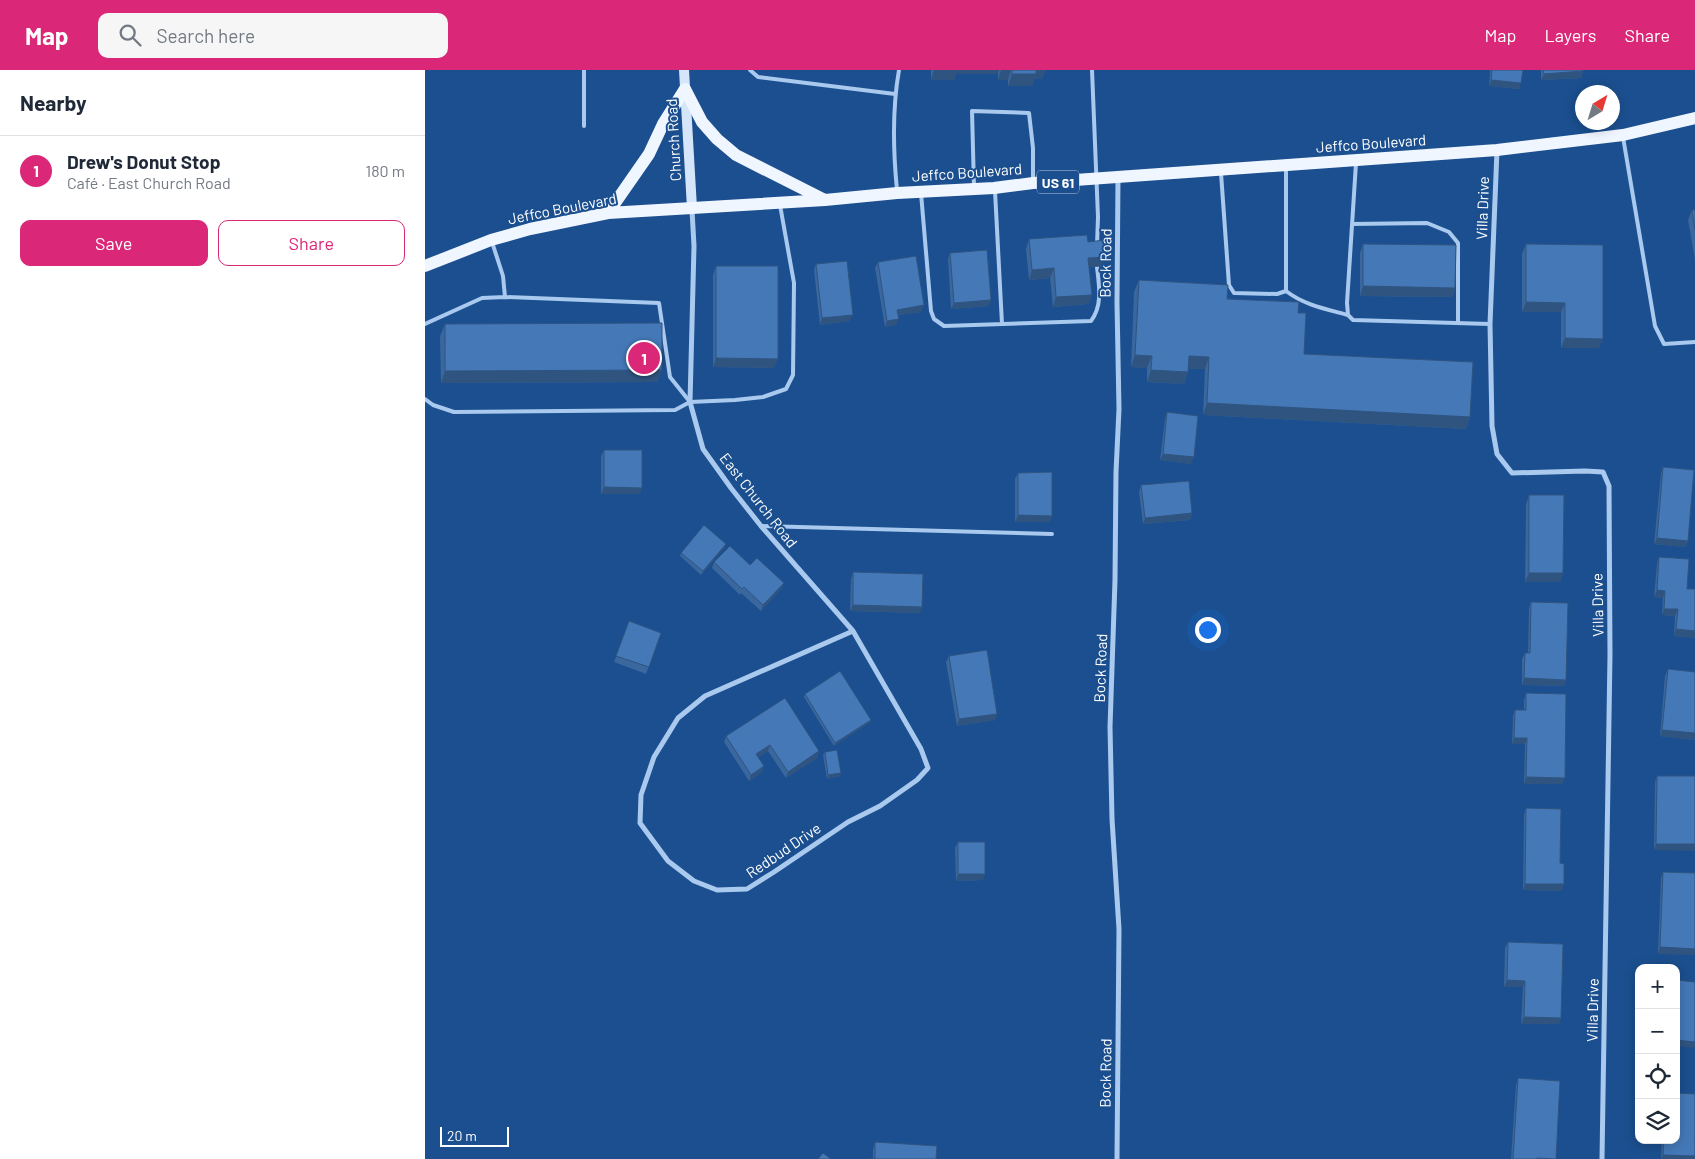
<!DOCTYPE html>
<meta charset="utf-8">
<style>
body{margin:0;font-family:Barlow,sans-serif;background:#f6f6f7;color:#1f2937}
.controls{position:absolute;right:15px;bottom:15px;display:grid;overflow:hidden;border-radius:10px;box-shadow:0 2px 12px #0003}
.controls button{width:45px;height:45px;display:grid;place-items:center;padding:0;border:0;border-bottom:1px solid #e0e1e3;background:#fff;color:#1f2937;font:25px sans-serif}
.compass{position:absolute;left:1150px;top:15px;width:45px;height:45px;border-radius:50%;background:#fff;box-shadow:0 2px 12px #0003;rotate:38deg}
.scale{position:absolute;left:15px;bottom:12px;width:69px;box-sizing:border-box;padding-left:5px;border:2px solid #fff;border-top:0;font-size:14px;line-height:18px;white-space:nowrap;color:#fff;-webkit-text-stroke:4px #1b4f8f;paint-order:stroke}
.you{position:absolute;left:782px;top:559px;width:18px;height:18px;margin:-12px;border:4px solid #fff;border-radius:50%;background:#1a73e8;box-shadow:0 0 0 8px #1a73e833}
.badge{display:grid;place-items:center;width:32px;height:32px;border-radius:50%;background:#db2777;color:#fff;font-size:16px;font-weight:700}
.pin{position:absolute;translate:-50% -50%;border:2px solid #fff;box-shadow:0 1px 5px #0006}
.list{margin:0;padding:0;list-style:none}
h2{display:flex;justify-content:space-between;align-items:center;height:65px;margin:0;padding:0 20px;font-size:21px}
h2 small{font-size:16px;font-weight:400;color:#747a83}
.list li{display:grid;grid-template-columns:32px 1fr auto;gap:15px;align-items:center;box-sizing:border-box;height:70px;padding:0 20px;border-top:1px solid #e0e1e3}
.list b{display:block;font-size:19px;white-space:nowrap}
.list p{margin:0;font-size:16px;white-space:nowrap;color:#747a83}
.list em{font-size:16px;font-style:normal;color:#747a83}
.actions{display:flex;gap:10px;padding:15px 20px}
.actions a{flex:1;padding:11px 0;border:1px solid #db2777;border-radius:10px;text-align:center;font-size:18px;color:#db2777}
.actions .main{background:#db2777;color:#fff}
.icon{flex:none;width:28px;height:28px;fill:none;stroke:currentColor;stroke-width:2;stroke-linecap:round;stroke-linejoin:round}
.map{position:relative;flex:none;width:1270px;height:1089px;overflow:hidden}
header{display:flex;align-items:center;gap:30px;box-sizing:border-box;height:70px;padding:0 25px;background:#db2777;color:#fff}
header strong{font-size:24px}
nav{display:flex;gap:28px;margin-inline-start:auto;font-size:18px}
.search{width:350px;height:45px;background:#f6f6f7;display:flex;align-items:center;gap:12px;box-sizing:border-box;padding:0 18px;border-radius:10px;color:#747a83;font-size:19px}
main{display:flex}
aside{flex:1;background:#fff}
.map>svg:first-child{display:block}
</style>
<header>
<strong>Map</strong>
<div class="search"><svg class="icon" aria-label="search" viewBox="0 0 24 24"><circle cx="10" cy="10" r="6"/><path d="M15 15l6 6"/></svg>Search here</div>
<nav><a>Map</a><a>Layers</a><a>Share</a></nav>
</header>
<main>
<aside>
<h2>Nearby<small></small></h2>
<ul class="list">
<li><span class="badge">1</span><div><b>Drew's Donut Stop</b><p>Café · East Church Road</p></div><em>180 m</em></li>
</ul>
<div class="actions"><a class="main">Save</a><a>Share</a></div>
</aside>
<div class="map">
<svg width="1270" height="1089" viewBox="0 0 1270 1089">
<rect width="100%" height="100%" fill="#1b4f8f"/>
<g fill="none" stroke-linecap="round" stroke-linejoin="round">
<!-- lane -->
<path stroke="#a9c9ee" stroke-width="4" d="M159,0v56
M325,0l8,7 137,17
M667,0l6,147 -1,28
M1198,67l32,189 9,18 31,-2
M931,93l-9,140 1,12 5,5 137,4
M796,103l8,112 5,8 43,1 9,-3v-124
M549,117l-2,-76 57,2 4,35v34
M472,120c-4,-40 -5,-80 2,-120
M570,121l7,133
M496,123l10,118 3,8 10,7 147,-5c12,-16 8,-36 6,-54
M927,154l75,-1 22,9 9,11v80
M861,221c18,14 40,18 62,24
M0,254l57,-26 23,-1 -2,-21 -11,-34
M0,329l8,6 21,7 221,-2 15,-8 -20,-25 -11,-74 -154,-6
M265,332l45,-2 28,-3 23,-8 7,-14 1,-92 -14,-78
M336,456l291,8"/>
<!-- street -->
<path stroke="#a9c9ee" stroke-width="5" d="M1072,80l-7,174 2,102 5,28 15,19 73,-2 18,1 6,14 1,169 -8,504
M267,140l2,36 -4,156 13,47 28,39 30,38 92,105 68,118 7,19 -11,12 -37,26 -32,16 -74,50 -27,17 -30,1 -23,-9 -26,-20 -28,-38 1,-28 13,-38 24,-39 27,-22 148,-65
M692,1089l2,-230 -7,-110 -2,-92 5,-147 1,-108 3,-63 -2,-106 1,-125"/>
<!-- secondary -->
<path stroke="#d6e6fa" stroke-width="10" d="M259,0l8,138"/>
<!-- primary -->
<path stroke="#f0f6ff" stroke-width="12" d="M260,19l17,33 15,17 19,16 89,45
M183,143l41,-59 14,-30 22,-35
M0,196l66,-26 39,-11 78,-16 217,-13 72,-7 97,-5 39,-5 464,-33 126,-15 72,-17"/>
</g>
<!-- wall -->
<path fill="#3a679d" d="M506,0h114l-3,9h-8l-2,7h-24v-6h-10v-6h-42l-2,6h-23z
M1065,0h33l-4,19 -30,-3z
M1116,0h42l-2,8 -40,2z
M1267,140h3v50l-7,-40z
M604,169l59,3 15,24 -14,1 3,28 -4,9 -35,3 -3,-29 -21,2 -3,-31z
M938,174l92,44 -3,9 -92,-1v-43z
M1101,174l73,104h-38v-36h-39v-58z
M525,183l39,53 -38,3 -3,-50z
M453,192l43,50 -23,3 -2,10 -11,2 -10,-59z
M391,194l34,57 -30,4 -6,-55z
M291,196l58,102 -61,-1v-92z
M714,210l159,33 6,41 166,63 -4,12 -263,-14 2,-46h-17v3l-4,12 -37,-2v-14l-16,-1 3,-75z
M20,254l217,46 -5,12 -216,1 -1,-47z
M742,342l24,52 -31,-4 5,-41z
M179,380l38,38 -3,6h-38v-38z
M1238,397l25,74 -3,6 -31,-3 7,-71z
M593,403l32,49h-35v-43z
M716,415l51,28 -2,7 -47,4 -4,-32z
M1104,425l34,78 -3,9h-35l1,-77z
M300,477l-24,28 -21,-19 1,-3z
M1234,487l28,32h8v49l-21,-2 1,-20 -13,-1 1,-17 -9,-1 3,-33z
M289,492l36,3 34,18 -3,6 -20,22 -20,-18 -1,2 -28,-27z
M428,502l67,41 -70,-2 1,-32z
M1106,532l35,78 -2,6 -42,-1v-26l3,-6h3l1,-45z
M204,551l32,12 -15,41 -32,-12z
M524,586l46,64 -38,6 -11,-64z
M1243,599l27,3v65l-1,3 -34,-4 5,-60z
M1101,623l36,91h-38l1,-40h-13l1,-28 2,-6h9v-10z
M380,624l66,26 -2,3 -35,23 -30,-49z
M301,666l93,15 -2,7 -31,20 -18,-27 -10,6 6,9 -3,7 -12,8 -25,-39z
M400,682l15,24 -13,3 -4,-24z
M1232,706h38l-41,74 1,-68z
M1101,738l34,55 2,28 -39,-1 1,-75z
M533,772l25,38 -27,1 -1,-33z
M1238,802l32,1 -37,81 3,-76z
M1083,872l53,76 -2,6h-38l2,-37h-19l1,-39z
M1093,1008l38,81h-45l5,-74z
M1237,1070h14l19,19h-34z
M450,1072l61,17h-63v-10z"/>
<!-- shaded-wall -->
<path fill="#305480" d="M509,0h65l-1,4h-42l-2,6h-23z
M576,0h10l-3,10h-10z
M611,0h9l-3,9h-8l-2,7h-24l4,-12z
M1158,1l-2,7 -40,2 3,-6z
M1066,10l30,3 -2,6 -30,-3z
M682,187l-4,9 -18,2 3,-10z
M629,198l-4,10 -21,2 3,-10z
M938,216l92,2 -3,9 -92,-1z
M667,225l-4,9 -35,3 3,-10z
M566,230l-2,6 -38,3 3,-6z
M1101,232l39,1 -4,9h-39z
M499,235l-3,7 -26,4 2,-6z
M428,245l-3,6 -30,4 2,-7z
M474,249l-3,6 -11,2 2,-6z
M1140,268l38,1 -4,9h-38z
M710,285l17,1 -5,12 -16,-1z
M764,286l20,1 -4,12h-20z
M291,288l62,1 -4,9 -61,-1z
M237,300l-5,12 -216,1 4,-12z
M726,300l37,2 -4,12 -37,-2z
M782,333l263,14 -4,12 -263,-14z
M738,384l31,3 -3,7 -31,-4z
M179,417l38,1 -3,6h-38z
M767,443l-2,7 -47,4 2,-6z
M593,445l34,1 -2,6h-35z
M1232,468l31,3 -3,6 -31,-3z
M301,474l-1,3 -24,28 2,-4z
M1104,503h34l-3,9h-35z
M359,513l-3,6 -20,22 2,-6z
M1232,520l8,1 -2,7 -9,-1z
M428,535l69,2 -2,6 -70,-2z
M1239,539h14l-3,7 -13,-1z
M1251,559l19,2v7l-21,-2z
M1099,608l42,2 -2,6 -42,-1z
M572,644l-2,6 -38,6 2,-7z
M446,650l-2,3 -35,23 1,-3z
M1237,660l33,3v4l-1,3 -34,-4z
M1089,668h13l-2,6h-13z
M345,675l-2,6 -14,9 2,-6z
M394,681l-2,7 -31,20 2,-6z
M339,696l-3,7 -12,8 2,-6z
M416,703l-1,3 -13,3 1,-4z
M1101,707l39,1 -3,6h-38z
M1231,774h39v7l-41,-1z
M533,804h27l-2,6 -27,1z
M1100,814h39l-2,7 -39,-1z
M1235,877l35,2v6l-37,-1z
M1082,910l18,1 -2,6h-19z
M1099,947l37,1 -2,6h-38z
M1251,970l19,2v6l-19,-2z
M1238,1085l32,1v3h-34z"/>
<!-- building -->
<path fill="#4478b7" stroke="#305480" d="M587,0h24v4h-24z
M1067,0h31l-2,13 -30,-3z
M1118,0h40v1l-39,3z
M1267,140h3v20z
M662,165l1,7 17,-2 2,17 -19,1 4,37 -36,2 -2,-29 -22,2 -3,-31z
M938,174l93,1 -1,43 -92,-2z
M1101,174l77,1v94l-38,-1v-35l-39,-1z
M562,180l4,50 -37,3 -4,-50z
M491,186l8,49 -27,5 2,9 -12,2 -9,-59z
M422,191l6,54 -31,3 -6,-54z
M291,196h62v93l-62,-1z
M714,210l89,5 -1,14 72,3 -1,11h8l-2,41 169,8 -3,55 -263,-14 2,-46 -20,-1 -1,16 -37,-2 1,-14 -17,-1z
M237,253v47l-217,1v-47z
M742,342l31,4 -4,41 -31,-3z
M179,380h38v38l-38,-1z
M1238,397l31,3 -6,71 -31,-3z
M627,402v44l-34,-1v-42z
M764,411l3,32 -47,5 -4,-33z
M1104,425h35l-1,78h-34z
M279,455l22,19 -23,27 -22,-18z
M305,476l20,19 7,-7 27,25 -21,22 -19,-18 -2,2 -28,-27z
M1234,487l30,2 -2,30h8v42l-19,-2 2,-20h-14l1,-18 -8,-1z
M428,502l70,2 -1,33 -69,-2z
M1106,532l37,1 -2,77 -42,-2 1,-25h5z
M204,551l32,12 -12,34 -33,-11z
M562,580l10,64 -38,5 -10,-63z
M1243,599l27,3v61l-33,-3z
M415,601l31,49 -36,23 -30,-49z
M1101,623l40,1 -1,84 -39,-1 1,-39h-13l1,-28h11z
M360,628l34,53 -31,21 -18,-27 -14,9 8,12 -13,9 -25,-39z
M412,680l4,23 -13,2 -3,-23z
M1232,706h38v68h-39z
M1101,738l35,1 -1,54 4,1v20h-39z
M533,772h27v32h-27z
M1238,802l32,1v76l-35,-2z
M1083,872l55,2 -2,74 -37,-1 1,-36 -18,-1z
M1251,910l19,2v60l-19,-2z
M1093,1008l42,3 -4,78 -19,-1v1h-24z
M1251,1023l19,1v62l-32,-1 1,-15h12z
M450,1072l62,4 -1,13h-69h8z
M398,1083l8,6h-13z"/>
<g text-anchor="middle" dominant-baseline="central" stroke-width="4" stroke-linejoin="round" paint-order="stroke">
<!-- shield labels -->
<rect fill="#1b4f8f" stroke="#bbcadd" stroke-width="1" x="612" y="100.5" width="42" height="23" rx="4"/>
<g font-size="14" font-weight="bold" fill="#fff">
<text x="633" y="112">US 61</text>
</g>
<!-- street labels -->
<g font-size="15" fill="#fff" stroke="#1b4f8f">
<text transform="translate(248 70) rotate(-93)">Church Road</text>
<text transform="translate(946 73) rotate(-4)">Jeffco Boulevard</text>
<text transform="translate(542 102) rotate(-4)">Jeffco Boulevard</text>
<text transform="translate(137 138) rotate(-11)">Jeffco Boulevard</text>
<text transform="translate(1057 138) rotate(-88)">Villa Drive</text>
<text transform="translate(680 193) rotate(-89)">Bock Road</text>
<text transform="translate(334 430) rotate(52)">East Church Road</text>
<text transform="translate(1172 535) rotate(-91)">Villa Drive</text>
<text transform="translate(675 598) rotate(-88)">Bock Road</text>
<text transform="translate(358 780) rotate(-34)">Redbud Drive</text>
<text transform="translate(1167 940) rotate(-89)">Villa Drive</text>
<text transform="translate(680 1003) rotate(-89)">Bock Road</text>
</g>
</g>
</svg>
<div class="controls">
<button>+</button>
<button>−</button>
<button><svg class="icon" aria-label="locate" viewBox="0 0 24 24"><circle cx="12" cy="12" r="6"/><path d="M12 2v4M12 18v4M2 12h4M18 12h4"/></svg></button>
<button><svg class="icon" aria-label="layers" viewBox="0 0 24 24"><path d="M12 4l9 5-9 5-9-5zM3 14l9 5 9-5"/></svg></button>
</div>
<svg class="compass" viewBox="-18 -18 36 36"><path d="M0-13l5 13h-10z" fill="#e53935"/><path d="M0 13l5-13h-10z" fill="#747a83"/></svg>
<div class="scale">20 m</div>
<div class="you"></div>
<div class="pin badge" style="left:219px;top:288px">1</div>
</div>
</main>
